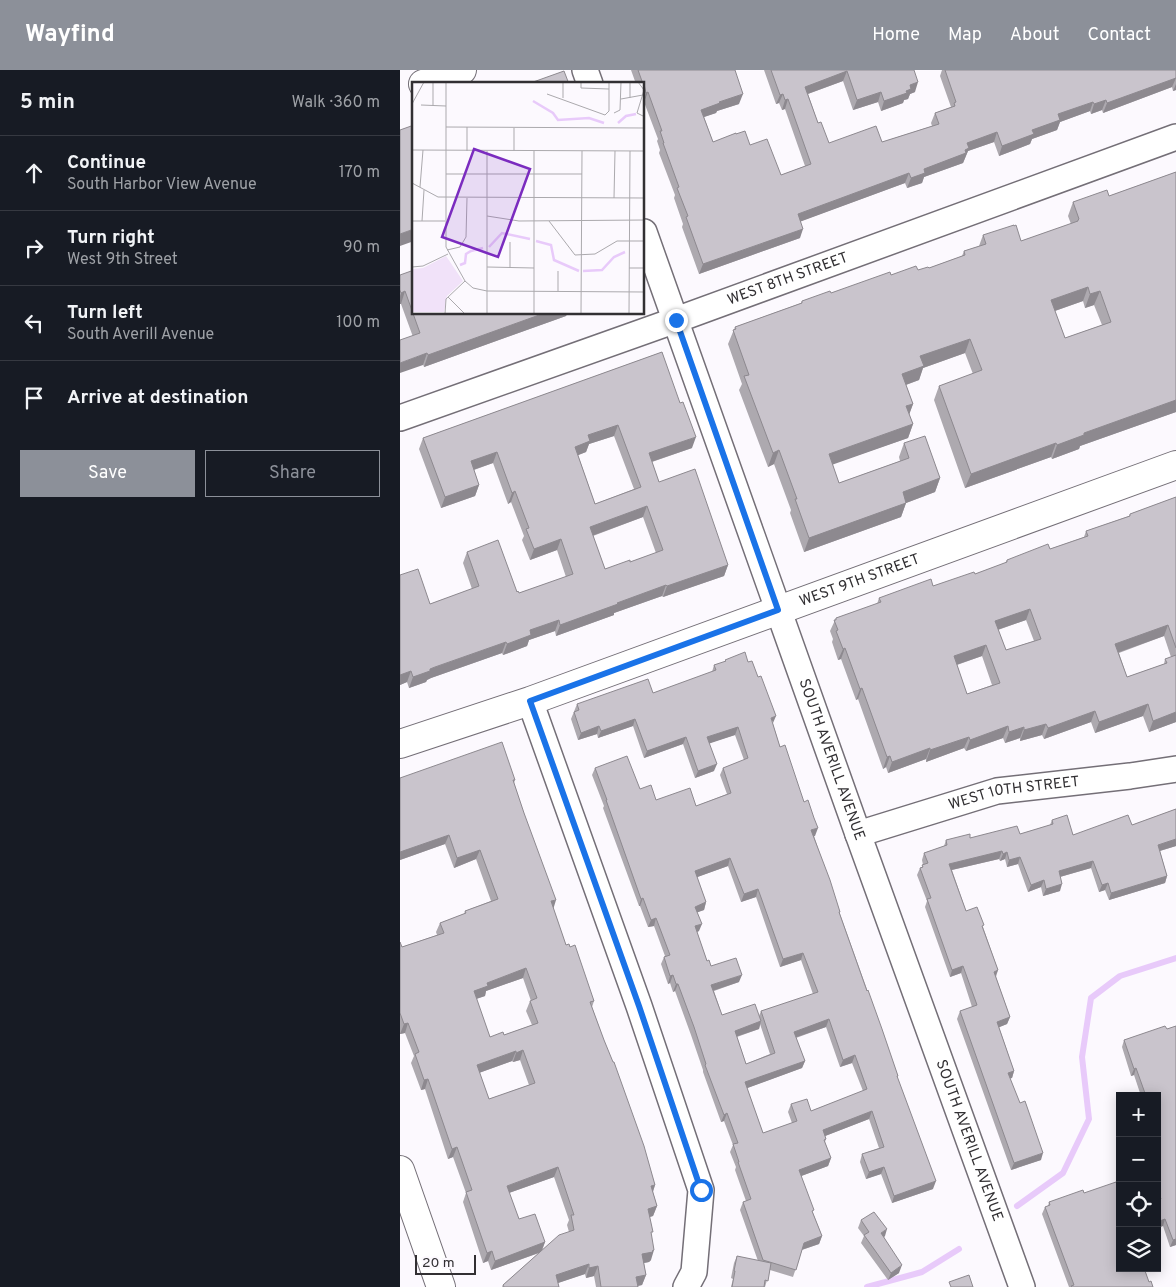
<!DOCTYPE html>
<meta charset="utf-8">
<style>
body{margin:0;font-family:Overpass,sans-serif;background:#20242c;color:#f1f3f6}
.controls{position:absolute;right:15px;bottom:15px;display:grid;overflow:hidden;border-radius:0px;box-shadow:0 2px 12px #0003}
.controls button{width:45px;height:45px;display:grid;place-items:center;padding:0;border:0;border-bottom:1px solid #363941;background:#171b24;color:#f1f3f6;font:25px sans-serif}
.scale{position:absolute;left:15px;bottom:12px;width:61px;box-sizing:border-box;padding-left:5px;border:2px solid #323033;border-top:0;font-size:14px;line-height:18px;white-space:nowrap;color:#323033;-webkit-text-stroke:4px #fcf9fe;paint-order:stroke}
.stop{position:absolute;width:15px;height:15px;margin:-11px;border:4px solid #1a73e8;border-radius:50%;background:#fff}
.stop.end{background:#1a73e8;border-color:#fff;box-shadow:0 1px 5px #0008}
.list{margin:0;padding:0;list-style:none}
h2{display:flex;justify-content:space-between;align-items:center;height:65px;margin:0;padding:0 20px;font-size:21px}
h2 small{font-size:16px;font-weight:400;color:#9ea1a6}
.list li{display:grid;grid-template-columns:32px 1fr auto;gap:15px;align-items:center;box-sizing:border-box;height:75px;padding:0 20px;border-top:1px solid #363941}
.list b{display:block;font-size:19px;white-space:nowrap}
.list p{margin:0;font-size:16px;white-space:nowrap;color:#9ea1a6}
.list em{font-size:16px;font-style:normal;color:#9ea1a6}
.actions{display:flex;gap:10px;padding:15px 20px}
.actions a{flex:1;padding:11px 0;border:1px solid #8c9099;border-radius:0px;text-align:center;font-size:18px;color:#8c9099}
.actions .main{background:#8c9099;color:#fff}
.icon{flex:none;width:28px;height:28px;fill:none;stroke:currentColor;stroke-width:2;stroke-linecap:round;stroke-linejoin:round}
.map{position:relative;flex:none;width:776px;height:1217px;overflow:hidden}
header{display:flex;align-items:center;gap:30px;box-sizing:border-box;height:70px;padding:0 25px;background:#8c9099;color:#fff}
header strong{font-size:24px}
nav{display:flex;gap:28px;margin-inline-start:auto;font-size:18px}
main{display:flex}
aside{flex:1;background:#171b24}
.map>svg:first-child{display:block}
</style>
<header>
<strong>Wayfind</strong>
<nav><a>Home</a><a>Map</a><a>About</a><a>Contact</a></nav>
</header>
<main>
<aside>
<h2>5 min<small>Walk · 360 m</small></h2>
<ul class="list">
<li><svg class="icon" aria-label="ahead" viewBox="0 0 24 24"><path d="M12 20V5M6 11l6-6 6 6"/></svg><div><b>Continue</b><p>South Harbor View Avenue</p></div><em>170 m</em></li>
<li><svg class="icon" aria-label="right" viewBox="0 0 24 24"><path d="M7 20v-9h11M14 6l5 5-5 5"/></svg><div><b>Turn right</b><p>West 9th Street</p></div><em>90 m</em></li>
<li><svg class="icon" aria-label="left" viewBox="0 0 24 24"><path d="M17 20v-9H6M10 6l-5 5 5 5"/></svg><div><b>Turn left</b><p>South Averill Avenue</p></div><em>100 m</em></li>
<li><svg class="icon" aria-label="arrive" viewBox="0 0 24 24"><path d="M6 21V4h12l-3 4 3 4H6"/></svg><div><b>Arrive at destination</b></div></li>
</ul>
<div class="actions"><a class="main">Save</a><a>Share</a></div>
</aside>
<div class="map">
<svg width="776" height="1217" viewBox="0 0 776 1217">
<rect width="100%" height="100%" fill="#fcf9fe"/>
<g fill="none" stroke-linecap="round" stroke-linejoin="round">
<!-- stream -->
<path stroke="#e8cafa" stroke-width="6" d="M617,1136l46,-33 26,-54 -7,-62 9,-59 29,-22 56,-18
M467,1217l55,-15 37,-23"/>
<!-- minor casing -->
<g stroke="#746f77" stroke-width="28">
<g id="minor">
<path d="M185,0l5,14"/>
<path id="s1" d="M244,162l214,602 164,453"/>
<path id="s2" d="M0,348l276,-98 500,-183"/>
<path d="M130,631l109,305 62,184 -7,82 -8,15"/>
<path id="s3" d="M458,764l139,-43 133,-15 46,-7"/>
</g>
</g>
<!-- tertiary casing -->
<g stroke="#746f77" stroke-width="30">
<path id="tertiary" d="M23,14l39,-14"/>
</g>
<!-- secondary casing -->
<g stroke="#746f77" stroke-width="30">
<g id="secondary">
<path id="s4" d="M0,674l130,-43 646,-236"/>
<path d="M0,1100l41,117"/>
</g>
</g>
<!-- minor -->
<use href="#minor" stroke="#fff" stroke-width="25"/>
<!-- tertiary -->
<use href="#tertiary" stroke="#fff" stroke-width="28"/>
<!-- secondary -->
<use href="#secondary" stroke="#fff" stroke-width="28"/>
</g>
<!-- wall -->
<path fill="#ada9af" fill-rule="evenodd" d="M231,0h104l4,34 -22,7 -1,2 -12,4 9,25 23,-8 14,11 31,30 24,-9 -20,-57 -3,1 -3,-7 -3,1 -12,-34h150l1,22 -5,2 -2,5 -4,1 -1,3 -22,8 -3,-9 -25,8 -10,-29 -35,13 10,29 11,20 53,-1 50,-16 -1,-3 4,-10 16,-6 -11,-31 2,-6h234v20l-3,1 -1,-4 -69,26 -1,-3 -11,4 -1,-3 -30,11 -3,8 -25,9 -2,5 -31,12 -5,-14 -26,9 -5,12 -39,14 -2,6 -15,5 -2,-5 -104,38 -1,17 -101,36 -17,-47 1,-3 -9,-26 1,-3 -16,-42 1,-3 -3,-9 1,-2 -14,-37v-18h-8z
M776,102v240l-96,34 -1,3 -27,10 -1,-2 -86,31 -31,-88 5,-14 34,-12 -8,-21 -42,15 -4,12 -13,5 7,19 -4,10 4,10 -5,14 -76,26 7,19 61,-22 -1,-4 5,-14 36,35 -5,14 -29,11 -5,14 -97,35 -14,-39 1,-3 -17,-46 -6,3 -29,-77 3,-6 -14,-40 7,-17 66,-24 1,-2 29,-8 60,-18 38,-7 33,-12 2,-5 15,-5 4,-11 38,6 50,-17 -3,-8 5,-14 36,-6zM683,231l2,7 9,-3 8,20 -37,13 -10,-27z
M0,205l14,39h153l-1,2 -142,51 -23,-63h-1z
M262,282l30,96 -40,14 7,20 69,83 -4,11 -61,21 -1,-1 -48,17v2l-58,21 -1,-5 -26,9 -2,6 -24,9 -1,-2 -71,25 -4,2 -1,2 -17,6 -2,-6 -7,3v-110l30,29 42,-15 -9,-26 4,-11 52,41 47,-16 -9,-27 -27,10 -8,-20 2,-4 -13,-34 -3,2 -15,-41 -19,7 5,15 -4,11 -34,12 -22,-59 4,-11zM214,366l20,53 -39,15 -17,-49 8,-3 3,-8zM243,447l13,36 -26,9 -25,7 -12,-33z
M776,427v225l-27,10 -6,-16 -48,17 -4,-11 -47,17 -2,-4 -22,6v-3l-15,5 -2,-5 -37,13 -2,-3 -38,14v-3l-38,14 -2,-6 -3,2 -25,-70 -2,1 -15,-41 -3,1 -6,-18 1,-3 -3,-8 6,-13 41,-14 2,-6 54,-12 42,-12 30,-11 2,-3 43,-11 34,-12 2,-6 43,-15 1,-2zM626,550l8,21 -28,9 -8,-20zM764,566l7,21 -6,2 -1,5 -37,13 -8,-24zM582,586l10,29 -25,9 -10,-29z
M325,590l48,64 7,23 35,89h-1l26,78 58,162 -1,2 36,111 -41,14 -11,-29 -15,5 -6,-17 2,-8 17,-6 -10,-29 -44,17 1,3 -1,3 6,16 -3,8 -27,10 12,37 9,23 -3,8 -17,6 -9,27 -23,-7 -5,17h-34l2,-8 -2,-1 3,-15 3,-7 21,5 -18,-51 3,-8 3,-1 -11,-31 1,-3 -6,-15 3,-7 -9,-24 -3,1 -18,-50v-2l-12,-35 -16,-44 -2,1 -3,-9 -2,1 -7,-20 3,-7 1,-1 -11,-30 -6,1 -8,-21h-1l-36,-98 1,-2 -12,-31 3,-7 45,21 16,11 40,6 31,-12 -7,-19 3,-7 21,-8 -9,-25 -26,8 5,28 -19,7 -12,-34 -39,14 -11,-32 -35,12 -1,-4 -19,6 -7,-21 6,-15 76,-11 59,-21 2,-7 11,-3zM328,796l13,36 15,-5 24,70 21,-7 12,34 -52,17 -2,5 -37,-1 -8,-24 25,-9 -28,-16 -4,-5 -10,-29 2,-1 -2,-19 7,-2 2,-8 -9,-25zM360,954l10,30 -24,10 -9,-27 22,-8zM426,957l14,40 12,-4 11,28 -52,20 -20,-7 -3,8 4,11 -29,10 -16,-45 55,-20 3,-7 -9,-23z
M0,708l115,2 -1,3 39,125 13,37 28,56 -2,6 63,178 -2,7 4,14 -4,10 -3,1 1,19v24l-2,2 -5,1 2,12 -4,10 -4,1v1h-42l-2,-11 -8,2 -1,-4 -27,9 1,4h-57l1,-2 36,-32 -48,17 -3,-9 -5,2 -20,-61 3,-9 -13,-36 -5,2 -23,-70 -4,1 -10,-27 3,-7 -9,-23 -5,1v-92l2,5 35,-12 -1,-3 4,-9 24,-9 1,-3 26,-10 -15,-42 -22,9 -9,-24 -45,16zM123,908l8,23h-1l-4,10 6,14 -28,10 -14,2 -14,-38 9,-3 1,-5zM120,990l9,25 -40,14 -10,-26 33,-12 1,1zM154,1107l15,43 -2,5 2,7 -27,19 3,-9 -26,-23 -10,-26z
M776,739v37l-16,5 7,25 -2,7 -56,17 -4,-10 -6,2 -8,-24 -31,9v14l-17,5 -2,-9 -13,5 -10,-28 -11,3 -2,-8 -5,2 -1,-2 -47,11 14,41 17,16 15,43 -2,7 14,40 -3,7 -8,3 15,44 -2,7h-2l31,82 -30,10 -54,-151 3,-8 12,-4 -11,-34 -11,4 -25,-70 2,-6 -10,-26 3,-7 2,-1 1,-2 -1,-5 2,-7 20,-7 2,-6 74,-6 30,-9 2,-5 21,15 59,-10z
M776,956v219l-6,2 -7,-21 -6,2v-132h-16l-7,-21 -3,1 -9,-29 2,-7 43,-11z
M684,1123l36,75 29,14 4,5h-84l-27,-73 3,-7 3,-1 1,-4z
M461,1150l24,16 -1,1 15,36 -11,7 -27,-37 3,-7 -6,-8z"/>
<!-- shaded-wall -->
<path fill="#8d898f" d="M447,1l-4,10 -41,15 3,-9z
M776,8l-4,9 -69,26 4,-10z
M518,12l-3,10 -5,2 -2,5 -4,1 -1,3 -22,8 3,-10 26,-16z
M776,14v6l-3,1z
M248,22l-4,10 2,-9z
M481,22l-3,10 -25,8 4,-10z
M343,24l-4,10 -22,7 -1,2 -18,6 3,-9 18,-8z
M383,24l-4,9 -3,1 4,-9z
M388,29l-3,10 -3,1 3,-10z
M706,30l-4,10 -11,4 3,-10z
M693,32l-3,9 -30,11 -3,8 -25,9 -2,5 -31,12 3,-10 30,-16 26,-16z
M597,62l-3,10 -26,9 -5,12 -39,14 -2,6 -15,5 4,-10 13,-9 43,-26z
M509,103l-4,10 -111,41 4,-10z
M14,159v12l-14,5v-12z
M403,159l-3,9 -101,36 4,-10z
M688,217l-5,14 -37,13 5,-14z
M5,221l-4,13h-1v-8l1,-3z
M700,221l-6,14 -9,3 5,-14z
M142,244h25l-1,2 -142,51 4,-12z
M570,269l-5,14 -42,15 -4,12 -22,8 5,-14 18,-18z
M27,283l-4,12 -23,8v-10z
M776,330v12l-96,34 -1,3 -27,10 5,-14 27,-12z
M513,334l-5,14 -2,-12z
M513,354l-5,14 -85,30 6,-14z
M218,355l-4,11 -25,8 -3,8 -15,6 4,-11 13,-12z
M296,367l-4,11 -47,16 4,-11z
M656,373l-5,14 -86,31 6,-14z
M379,380l-5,14 -6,3 5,-14z
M97,382l-4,11 -26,9 4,-11z
M540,408l-5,14 -29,11 -5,14 -97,35 5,-14 94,-46z
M79,415l-4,11 -34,12 4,-11z
M115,421l-4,11 -3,2 4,-11z
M247,436l-4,11 -57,21 4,-11z
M161,469l-4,11 -27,10 4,-11z
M328,495l-4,11 -61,21 4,-11z
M266,515l-4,11 -48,17v2l-58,21 4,-11 57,-22z
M630,539l-4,11 -35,12 4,-11z
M159,550l-4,11 -26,9 -2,6 -24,9 4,-11 23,-14z
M768,555l-4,11 -53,19 4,-11z
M106,572l-4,11 -71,25 -4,2 -1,2 -17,6 4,-11 17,-8z
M586,575l-4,11 -32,11 4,-11z
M445,578l-4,11 -3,1 5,-11z
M11,601l-4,11 -7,3v-10z
M462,618l-4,11 -2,1 4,-11z
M748,634l-5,12 -48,17 4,-11z
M695,641l-4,11 -47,17 4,-11z
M776,642v10l-27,10 4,-11z
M376,646l-3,7 -2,-5z
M235,649l-2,7 -35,12 3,-7z
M646,654l-4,11 -22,6 4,-11z
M199,656l-2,8 -19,6 3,-7z
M608,656l-5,12 -37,13 4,-11z
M338,657l-3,8 -30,10 2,-8z
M624,657l-4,11 -15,5 4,-11z
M286,667l-3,7 -39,14 3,-7z
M569,667l-5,11 -38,14 4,-12z
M530,678l-4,11 -38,14 4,-11z
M490,686l-4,11 -3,2 4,-12z
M317,694l-3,7 -19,7 3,-7z
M418,758l-3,8 -6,2 2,-8z
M49,765l-4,9 -45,16v-8z
M776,769v7l-20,6 2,-7z
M80,780l-4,9 -22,9 3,-10z
M602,781l-3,8 -52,12 2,-7z
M607,782l-2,7 -5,2 3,-7z
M620,787l-2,7 -11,3 2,-7z
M330,788l-2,8 -36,13 3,-8z
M693,791l-2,7 -35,10 3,-7z
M767,806l-2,7 -56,17 2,-7z
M644,810l-3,7 -13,5 3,-7z
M708,813l-3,7 -6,2 3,-7z
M662,814l-2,7 -17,5 3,-7z
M358,819l-2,8 -15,5 3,-8z
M243,828l-3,8h-1l2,-7z
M156,830l-3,10 -2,-9z
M306,832l-2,8 -11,4 2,-7z
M256,848l-2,8 -6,1 3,-7z
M302,854l-3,7 -7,3 3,-8z
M403,883l-2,7 -21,7 3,-8z
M563,896l-2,7 -11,4 2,-7z
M126,898l-3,10 -37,13 -1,5 -15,5 4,-10 13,-8z
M598,900l-3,7 -1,-5z
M273,905l-3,8 -2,1 2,-8z
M342,905l-3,7 -30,10 2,-7z
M276,914h2l-3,7 -2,1z
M610,947l-3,7 -12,5 2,-7z
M429,949l-3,8 -35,12 3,-7z
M361,951l-2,8 -27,9 3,-7z
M8,953l-3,10 -5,1 4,-10z
M123,980l-3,10 -7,2 3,-9z
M116,981l-4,10 -39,14 4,-10z
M455,985l-3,8 -12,4 3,-7z
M405,991l-3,7 -60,22 3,-8z
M736,998l-2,7 -3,1 3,-7z
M614,1001l-2,7 -6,2 2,-7z
M28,1009l-3,10 -4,1 3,-10z
M472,1041l-3,8 -49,19 3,-8z
M327,1043l-3,8 -3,1 3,-7z
M57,1077l-4,10 -5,2 4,-10z
M643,1083l-2,7 -30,10 3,-7z
M431,1088l-3,8 -32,12 3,-8z
M158,1097l-4,10 -51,18 4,-9z
M484,1097l-3,7 -15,5 3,-7z
M536,1111l-3,8 -41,14 2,-7z
M255,1115l-3,9 -1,-8z
M257,1136l-4,10 -8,2 3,-9z
M765,1149l-2,7 -6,2v-6z
M487,1159l-2,7 -6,5 2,-8z
M422,1166l-3,8 -18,6 3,-7z
M776,1169v6l-6,2 3,-7z
M145,1172l-4,10 -50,18 4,-9z
M254,1180l-3,10 -2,2 -11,2 4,-10z
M92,1181l-4,10 -5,2 4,-10z
M189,1194l-4,10 -33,11 4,-10z
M502,1195l-3,8 -11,7 3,-7z
M198,1196l-4,10 -8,2 3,-10z
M246,1205l-4,10 -10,2 4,-10z"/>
<!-- building -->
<path fill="#c9c4cc" stroke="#8d898f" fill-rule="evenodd" d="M238,0h97l8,24 -24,8 1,1 -19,7 12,32 23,-9v1l9,-3 5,14 17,-6 14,36 30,-11 -23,-65 -3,1 -2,-6 -3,1 -9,-25h143l4,12 -8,3 1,4 -5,2 1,2 -23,8 -3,-9 -24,8 -10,-29 -42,16 13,36 3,-1 8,21 47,-17 6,16 57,-18 -4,-11 20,-7 -1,-3 2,-1 -11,-32h231v8l-69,25 -1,-3 -12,4 -1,-2 -35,12 2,6 -28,10 2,4 -32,12 -5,-14 -30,11 2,5 -4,2 1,3 -42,16 1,4 -14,5 -2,-5 -111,41 5,15 -100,35 -17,-47 2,-1 -11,-28 2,-1 -16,-44h1l-4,-12h2l-14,-39 -2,1 -2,-9h-1z
M164,1l5,13h-43l10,-3z
M14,55v104l-14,5v-104z
M776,102v228l-92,33v2l-27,10 -1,-2 -85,31 -32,-88 43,-16 -12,-31 -50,17 4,10 -22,8 11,30 -7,2 7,18 -84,30 10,29 70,-25 -5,-15 21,-7 15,42 -37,14 3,11 -97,35 -14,-39h2l-18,-49 -6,3 -29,-77 5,-1 -16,-45 3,-1 -1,-2 67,-24v-2l28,-10 1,2 59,-21 1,3 25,-9 2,4 10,-3 1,1 36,-13 -1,-4 22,-7 -3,-9 31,-10v1l2,-1 5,16 57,-20v-1l1,-1 -6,-17 34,-12 2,6zM688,217l2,7 10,-3 11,31 -46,16 -14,-38z
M14,200v44h128l-114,41 -1,-2 -27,10v-23l20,-7 -15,-42 -4,2 -1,-3v-15z
M262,282l18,51 3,-1 13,35 -47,16 10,29 36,-13 33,96 -61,21 -1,-1 -49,18 1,1 -58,21 -1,-5 -29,10 1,5 -24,9 -1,-2 -71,25 -5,2v2l-17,6 -2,-6 -11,4v-100l18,-6 12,35 49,-18 -12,-34 31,-12 19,52 1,-1 1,2 54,-19 -12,-35 -27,10 -8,-20 3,-1 -14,-37 -3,2 -15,-41 -26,9 8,24 -34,12 -22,-59zM218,355l23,62 -46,17 -20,-57 15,-6 -2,-6zM247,436l16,44 -33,12v-2l-25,9 -15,-42z
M776,427v151l-8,-23 -53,19 12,33 40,-14 -2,-4 11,-4v57l-23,9 -5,-17 -49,18 -4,-11 -47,17 -2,-4 -22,6v-3l-15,5 -1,-6 -38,14 -1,-3 -39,13v-2l-38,14 -2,-6 -3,1 -25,-69 -2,1 -15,-41 -2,1 -7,-18 2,-1 -4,-10h2v-2l45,-16 -2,-4 52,-19 2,7 41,-14 1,2 32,-12v-2l41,-16 2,5 38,-13 -2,-5 44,-15v-2zM630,539l11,30 -35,11 -11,-29zM586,575l14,38 -33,11 -13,-38z
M345,582l3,10 4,-1 6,16 3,-1 15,40 -5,2 9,29 5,-2 19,57 4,-2 6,18 4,10 -7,2 19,50 10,32h-1l28,79 1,-1 14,39 16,47h-1l39,105 -42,15 -10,-29 -15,5 -7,-18 22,-7 -12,-36 -49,19 3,9 -2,1 7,18 -32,12 15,40 -2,1 10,25 -18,7 -8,27 -33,-10 -20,-58 8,-3 -13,-37h1l-6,-18 5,-1 -11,-30 -3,2 -19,-50 1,-1 -12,-37 -16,-43h-2l-3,-9 -3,1 -6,-19 6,-2 -14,-37 -5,2 -8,-22 -2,1 -35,-99h1l-12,-32 32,-12 13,33 11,-4 5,15 34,-12 6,18 35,-13 -8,-25 25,-10 -10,-31 -31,10 10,27 -19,7 -12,-34 -39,14 -12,-32 -34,12 -2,-5 -18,7 -7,-21 5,-2 -2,-6 71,-25 5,14 63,-23 -2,-5 12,-4 -1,-1zM330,788l14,36 14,-5 25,70 20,-6 15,39 -57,19 14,42 -29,11 -11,-33 26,-10 -6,-17 -33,11 -11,-30 31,-10 -6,-17 -25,8 -2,-6 -2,1 -12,-35 7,-2 -7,-17 11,-5 -11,-31zM429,949l14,41 12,-5 12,34 -56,22 -4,-12 -16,5 6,17 -34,12 -18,-51 60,-21 -11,-29z
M102,672l13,38h-2l11,33 32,87 -5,1 15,44 3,-1 1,3 5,-2 19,56 -4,1 14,38 9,22h1l30,84 11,39 -4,1 6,20 -9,3 5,23h-2l3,18 -2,1 1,1 -11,2 4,21 -10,2 2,10h-37l-3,-21 -9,2v-4l-33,11 3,12h-55l-1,-2 56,-50 15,-5 -3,-15h3l-16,-48 -51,19 12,33 16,-5 10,28 -50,19 -3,-10 -5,2 -21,-61 6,-2 -15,-43 -5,2 -24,-70 -4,1 -9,-26 4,-2 -11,-29 -4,1 -4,-11v-71l2,5 42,-14 -4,-10 26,-10 -1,-2 33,-12 -18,-49 -23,8 -8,-23 -49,17v-74zM126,898l11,30 -7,3 8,22 -34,12 -1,-3 -13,5 -16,-46 14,-5 -1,-3zM123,980l12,33 -46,16 -12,-34 39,-14v2z
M776,739v30l-18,6 9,31 -56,17 -3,-10 -6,2 -9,-24 -34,10 3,13 -16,5 -2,-9 -13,5 -11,-28 -11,3 -2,-8 -4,2 -1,-3 -53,13 17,47 11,-4 7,18 -2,1 16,44 -4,2 16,45 -13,5 17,49 -6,2 12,30 5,-2 18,52 -29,10 -54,-152 17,-6 -14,-39 -11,4 -25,-71 4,-1 -11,-30 3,-1 -1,-2 6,-2 -4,-10 23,-8 -1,-5 24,-6v4l47,-12 3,8 33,-10 -1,-4 15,-5 6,20 55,-20 4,10z
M765,956l2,3 9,-3v213l-3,1 -8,-21 -8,3v-21l4,-2 -4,-11v-92h-11l-10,-28 -2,1 -10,-29z
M716,1112l4,10v76h24l5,14 2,-1 2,6h-81l-1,-1 3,-1 -29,-78 5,-2 -1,-3 34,-12 1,3z
M474,1142l13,17 -6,4 21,32 -11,8 -27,-38 5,-3 -8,-12z
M337,1186l34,7 -3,18 -3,-1 -1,7h-32l3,-16h-1z
M569,1205l4,12h-22l-2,-5z"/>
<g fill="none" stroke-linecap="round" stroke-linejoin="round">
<!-- route -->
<path stroke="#1a73e8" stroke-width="6" d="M276,250l102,290 -248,91 109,305 62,184"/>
</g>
<g text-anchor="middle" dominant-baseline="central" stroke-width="4.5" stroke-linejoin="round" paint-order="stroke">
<!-- street labels -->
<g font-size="15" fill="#323033" stroke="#fcf9fe">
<text stroke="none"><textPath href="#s2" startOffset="412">WEST 8TH STREET</textPath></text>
<text stroke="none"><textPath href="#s4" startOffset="488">WEST 9TH STREET</textPath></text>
<text stroke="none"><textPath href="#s1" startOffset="560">SOUTH AVERILL AVENUE</textPath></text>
<text stroke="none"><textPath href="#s3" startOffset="162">WEST 10TH STREET</textPath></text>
<text stroke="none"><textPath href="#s1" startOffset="965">SOUTH AVERILL AVENUE</textPath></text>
</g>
</g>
<!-- overview -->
<g transform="translate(12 12)">
<rect width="232" height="232" fill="#fcf9fe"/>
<path d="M34,174l17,25 -16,15 -3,16h-32v-43l11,-1z" fill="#f1e2f9"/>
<path fill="none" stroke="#e8cafa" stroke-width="2.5" d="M121,19l20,12 5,7 31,-2 15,5M206,41l8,-7 10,-2M124,159l15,4 3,15 25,11M77,165l13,-14 28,6M48,183l5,-2 1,-9 5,-3 12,-3M171,189l19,-1 12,-13 11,-5"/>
<path fill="none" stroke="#aba9ad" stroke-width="1" d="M21,0v24M34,0v165l19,34 8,7 14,3 158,1M151,0v16M169,0v6l28,1M218,0v16M226,0l6,8 -7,23 8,4M135,12l58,21 4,-4v-29M209,17l22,-4M0,22l12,-22M9,23l25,1M202,31l6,-3 1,-28M34,45l199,1M0,68l233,1M55,69v-24M102,69v-23M34,92h136M0,101l26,14 207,1M8,105l3,-37M202,116l1,-47M75,134l32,5 126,-1M0,139h33M10,139l2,-31M137,139l26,34 20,-1 22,-13h28M35,168l13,-3 6,-10 1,-39M0,185l11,-1 25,-12M75,185l47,1M98,186v-26M217,186h16M146,189v20M36,215l17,17M0,232h33M33,232l1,-15 19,-18M75,232v-163M122,232v-163M169,232l1,-163M217,232l1,-163"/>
<path fill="#7b2cbf" fill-opacity="0.15" stroke="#7b2cbf" stroke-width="2.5" d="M62,67l56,20 -32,88 -56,-20z"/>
<rect width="232" height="232" fill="none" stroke="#323033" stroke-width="2.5"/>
</g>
</svg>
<div class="controls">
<button>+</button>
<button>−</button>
<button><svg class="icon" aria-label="locate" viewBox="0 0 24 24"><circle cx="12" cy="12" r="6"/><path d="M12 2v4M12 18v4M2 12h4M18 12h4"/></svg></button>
<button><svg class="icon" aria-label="layers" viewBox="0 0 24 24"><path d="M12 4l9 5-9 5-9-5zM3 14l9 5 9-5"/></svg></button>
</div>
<div class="scale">20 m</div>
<div class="stop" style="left:301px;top:1120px"></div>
<div class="stop end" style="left:276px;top:250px"></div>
</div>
</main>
